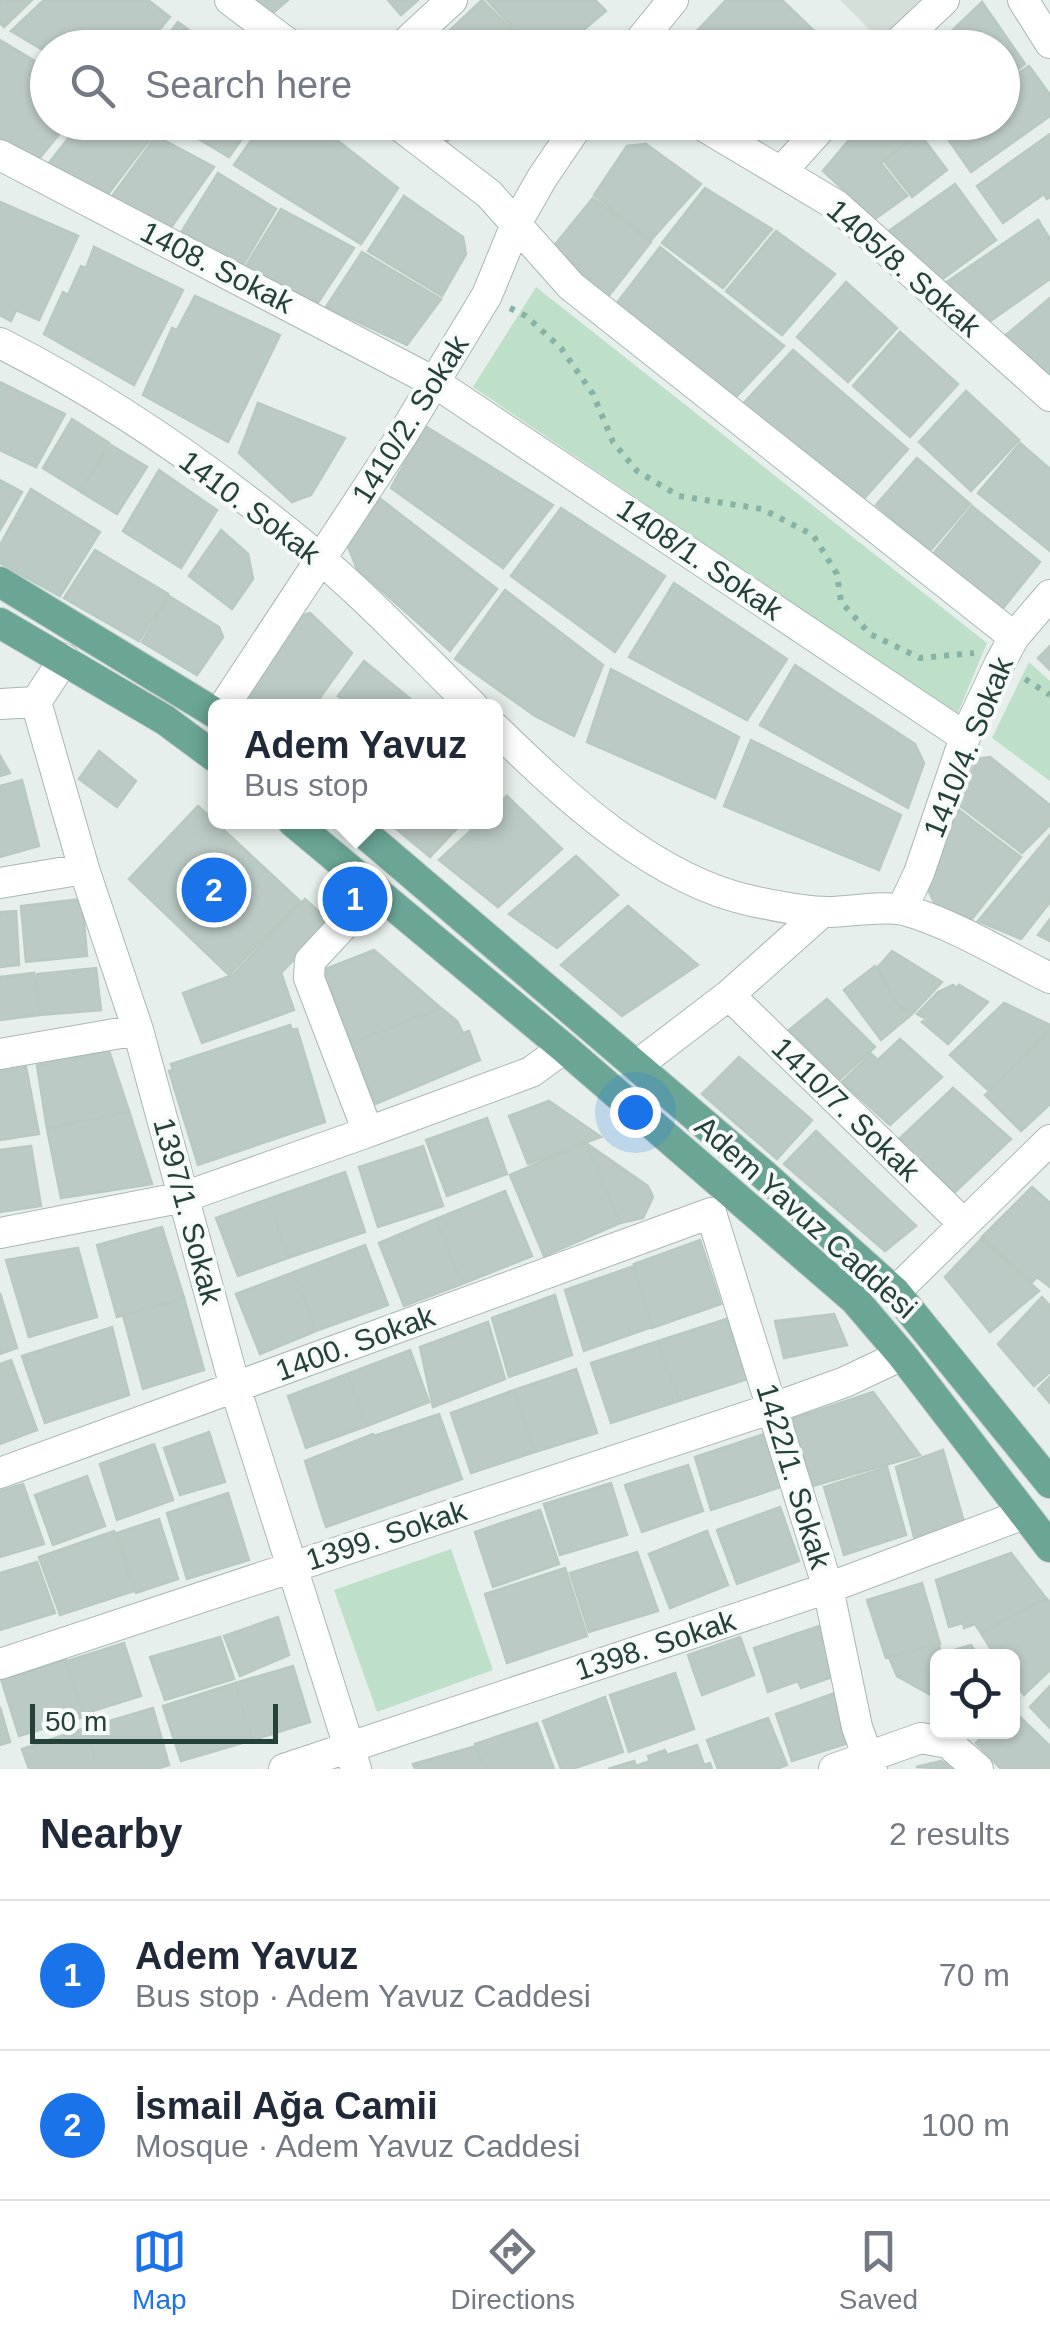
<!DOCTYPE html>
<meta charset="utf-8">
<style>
body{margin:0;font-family:Helvetica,sans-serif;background:#f2f2f3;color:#1f2937}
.controls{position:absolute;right:30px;bottom:30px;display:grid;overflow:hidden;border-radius:15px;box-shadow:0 2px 8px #0004}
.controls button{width:90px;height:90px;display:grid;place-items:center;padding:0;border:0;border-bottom:2px solid #e0e1e3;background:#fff;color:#1f2937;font:50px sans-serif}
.scale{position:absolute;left:30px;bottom:25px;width:248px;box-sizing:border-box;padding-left:10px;border:5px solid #24423a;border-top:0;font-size:28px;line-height:35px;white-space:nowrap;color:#24423a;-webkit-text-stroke:8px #f7fbf9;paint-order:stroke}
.you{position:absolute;left:635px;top:1112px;width:35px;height:35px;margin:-25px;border:8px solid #fff;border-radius:50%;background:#1a73e8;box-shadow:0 0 0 15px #1a73e833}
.badge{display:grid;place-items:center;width:65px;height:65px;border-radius:50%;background:#1a73e8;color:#fff;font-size:32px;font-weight:700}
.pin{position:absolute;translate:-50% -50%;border:5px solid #fff;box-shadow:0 2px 10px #0006}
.popup{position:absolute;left:208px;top:699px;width:295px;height:130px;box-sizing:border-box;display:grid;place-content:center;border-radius:15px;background:#fff;filter:drop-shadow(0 2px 8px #0005);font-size:32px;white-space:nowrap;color:#747a83}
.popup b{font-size:38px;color:#1f2937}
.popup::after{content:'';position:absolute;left:50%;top:100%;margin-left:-20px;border:20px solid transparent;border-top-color:#fff}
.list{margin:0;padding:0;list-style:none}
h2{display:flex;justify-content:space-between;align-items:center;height:130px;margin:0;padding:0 40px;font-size:42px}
h2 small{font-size:32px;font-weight:400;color:#747a83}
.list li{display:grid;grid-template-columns:65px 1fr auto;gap:30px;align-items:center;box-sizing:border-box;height:150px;padding:0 40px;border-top:2px solid #e0e1e3}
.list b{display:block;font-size:38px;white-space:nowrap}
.list p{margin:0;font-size:32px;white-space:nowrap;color:#747a83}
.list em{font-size:32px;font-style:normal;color:#747a83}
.icon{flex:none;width:55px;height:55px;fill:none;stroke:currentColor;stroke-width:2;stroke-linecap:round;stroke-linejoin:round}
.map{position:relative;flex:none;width:1050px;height:1769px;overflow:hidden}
.search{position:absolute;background:#fff;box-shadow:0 2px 8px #0004;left:30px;right:30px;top:30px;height:110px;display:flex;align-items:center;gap:25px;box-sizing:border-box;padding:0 35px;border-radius:55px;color:#747a83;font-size:38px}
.sheet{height:430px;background:#fff}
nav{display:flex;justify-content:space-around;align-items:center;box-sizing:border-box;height:140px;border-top:2px solid #e0e1e3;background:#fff;font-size:28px;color:#747a83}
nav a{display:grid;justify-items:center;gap:5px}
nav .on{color:#1a73e8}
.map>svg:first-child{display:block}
</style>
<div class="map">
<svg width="1050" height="1769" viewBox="0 0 1050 1769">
<rect width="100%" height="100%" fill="#e6efeb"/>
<!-- built -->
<path fill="#d4dfda" d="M840,0h83l-42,41z"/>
<!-- green -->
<path fill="#bfe0c8" d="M536,287l451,356 -30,72 -484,-328z
M1029,662l21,19v100l-58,-43z
M451,1549l42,121 -116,42 -43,-122z"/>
<!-- building -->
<path fill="#bbcac4" stroke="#b8c9c2" stroke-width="2.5" d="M0,0h32l-28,27 -4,-4z
M44,0h104l22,17 -26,31h-96v5l-37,-22z
M255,0h33l-15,13z
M388,0h30l-17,15z
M482,0l48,48h-99z
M487,0h108l11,11 -44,37h-30z
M726,0h56l50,48h-151z
M982,2l43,62 -23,17v-33h-68z
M178,22l35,26h-55z
M0,40l48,29v53h21l-35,43 -34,-18z
M1029,66l21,29v21l-79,56 -30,-43 9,-7h52v-37z
M81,122h55l18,12 -49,64 -60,-30z
M176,122h78l-25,35 -54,-32z
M264,122h50l84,66 -37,56 -127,-79z
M419,122h51l-24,20z
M751,122h31l-15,16z
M864,122h53l5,7 -41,34 26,33 -32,23 -52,-48z
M920,134l27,36 -35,27 -28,-36z
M1050,134v63l-3,2 -3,-5 -41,29 -26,-37z
M156,136l58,31 -44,62 -60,-30z
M646,144l55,40 -50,56 -57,-45 33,-49z
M218,173l58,36 -33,56 -61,-34z
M955,184l41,56 -59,43 -54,-48z
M705,188l67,41 -49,59 -61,-45z
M404,196l59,41 3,17 -24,42 -74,-45z
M593,198l58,44 -44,56 -58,-46z
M0,202l78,34 -39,84 -23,-10 -5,11 -11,-6z
M281,209l73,39 -37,56 -71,-38z
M1038,220l12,19v40l-68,48 -44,-39z
M776,231l59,43 -53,61 -56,-44z
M94,247l89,43 -49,95 -90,-51 19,-42 5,3 13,-29 5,2z
M660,247l124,99 -51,54 -120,-92z
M362,252l79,47 -34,46 -81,-38z
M846,282l51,46 -49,54 -51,-45z
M195,296l85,39 -52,107 -85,-47 29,-67 5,2z
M1050,298v75l-5,4 -45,-37z
M900,332l58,52 -48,53 -57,-51z
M793,350l115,99 -48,54 -120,-96z
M0,382l65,32 -29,53 -36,-17z
M966,391l53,49 -48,51 -52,-49z
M258,403l87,35 -34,57 -19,7 -53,-49z
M72,419l37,24 -29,48 -37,-23z
M425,426l128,79 -50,63 -112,-80z
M1020,443l30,26v82l-72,-58z
M111,445l36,22 -30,47 -36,-22z
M917,458l53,46 -40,47 -54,-46z
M159,470l58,40 -36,58 -58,-37z
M0,480l22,12 -22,38z
M31,489l69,43 -40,64 -60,-33v-18z
M378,497l119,92 -47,62 -93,-82 -10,-25z
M972,506l68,56 -40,50 -68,-57z
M561,508l104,68 -50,76 -104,-76z
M221,530l27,24 5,25 -21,30 -43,-33z
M95,550l73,44 -29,47 -75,-43z
M674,583l113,76 -40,61 -118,-63z
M505,590l98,75 -29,71 -39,-20 -80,-57z
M169,596l50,31 4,10 -26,38 -55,-33z
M310,613l42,40 -38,53h-57l-14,-16 44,-69z
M1050,646v24l-12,-12z
M364,661l55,45h-68l-13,-10z
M795,665l120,79 9,19 -16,45 -148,-83z
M611,669l128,68 -24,61 -128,-56z
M751,740l150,75 -22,55 -155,-64z
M99,751l37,30 -19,26 -38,-28z
M0,756l10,17 -10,3z
M990,757l60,48v20l-28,28 -63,-48 18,-46z
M22,780l17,66 -39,11v-71z
M507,796l55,53 -64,58 -59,-47 41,-38h15v-15z
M198,806l102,95 -71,74 -100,-96z
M955,807l66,50 -49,62 -37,-15 -9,-19z
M388,822h75l-33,35z
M1050,835v67l-29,37 -43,-18z
M576,856l42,39 -61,53 -48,-34z
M82,899l5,57 -61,6 -5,-56z
M305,899l25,23 -49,51 13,37 -92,33 -19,-50 50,-18z
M628,906l70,59 -76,51 -61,-51z
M16,911l3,54 -19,2v-55z
M1050,919v22l-12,-6z
M374,950l67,58 -90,35 -28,-73z
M892,951l50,31 -29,31 -14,-7 -21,-39z
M875,966l24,41 12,8 -30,25 -37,-50z
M96,968l5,42 -61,5 -3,-41z
M34,973l6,42 -40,5v-43z
M953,985l4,3 2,-3 29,17 -40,42 -26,-22 4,-3 -9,-5 21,-22z
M827,999l48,48 -35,32 -51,-49z
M1004,1003l46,22v3l-61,63 -39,-36z
M441,1008l16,13 6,12 6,-2 11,29 -105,44 -24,-61z
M290,1025l2,5 5,-1 28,93 -127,43 -29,-94 4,-1 -2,-6z
M1050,1031v73l-29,27 -36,-36z
M900,1039l42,38 -52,48 -48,-43 29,-28 7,6z
M109,1051l20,60 -82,18 -10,-64z
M739,1057l73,63 -35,39 -75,-65z
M26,1067l13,67 -39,6v-69z
M953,1088l58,51 -56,53 -58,-51z
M549,1101l52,36 -73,27 -19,-48z
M129,1111l23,73 -91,14 -14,-69z
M487,1118l20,56 -60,22 -21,-56z
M816,1131l100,95 -31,25 -101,-87z
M586,1143l62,43 5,11 -10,21 -23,5z
M586,1143l34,80 -76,33 -34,-81z
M31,1146l10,60 -41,6v-62z
M423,1146l20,60 -65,21 -19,-60z
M345,1172l20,60 -77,26 -20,-59z
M1032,1187l18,16v84l-13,-10 -5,5 -50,-45z
M505,1191l27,65 -70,28 -26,-65z
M268,1199l20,59 -50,18 -22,-58z
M436,1219l26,65 -58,22 -25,-63z
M162,1227l22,71 -67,19 -20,-72z
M981,1239l58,52 -49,41 -45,-55z
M700,1240l21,64 -69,24 -18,-64z
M365,1245l23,60 -72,26 -22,-59z
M78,1248l19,69 -68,20 -23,-77z
M634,1266l18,61 -68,24 -19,-61z
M294,1272l22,59 -56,23 -24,-60z
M0,1293l17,55 -17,6z
M555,1295l17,60 -63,22 -17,-59z
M1042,1297l8,9v66l-16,14 -36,-42z
M184,1298l20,72 -61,19 -20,-74z
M834,1314l13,31 -63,13 -9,-37z
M726,1319l22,60 -69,22 -21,-60z
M488,1322l17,57 -72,28 -13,-60z
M112,1327l17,68 -84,28 -23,-67z
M658,1341l21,60 -68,22 -20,-60z
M410,1350l19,52 -62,24 -20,-52z
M11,1360l26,70 -37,14v-80z
M576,1369l21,64 -62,19 -21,-62z
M347,1374l20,52 -61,22 -18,-52z
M1050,1377v26l-12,-14z
M514,1390l21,62 -64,21 -20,-60z
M873,1392l47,63 -107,31 -21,-67z
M439,1414l23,65 -136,48 -21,-66 68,-27 1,2z
M209,1432l16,50 -45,13 -16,-47z
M767,1433l17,53 -73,24 -16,-53z
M154,1444l19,56 -56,20 -17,-56z
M943,1450l21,72 -50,15 -18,-70z
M688,1465l15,46 -61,21 -17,-47z
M887,1467l19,68 -62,20 -20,-68z
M87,1476l18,50 -52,19 -18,-50z
M611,1483l16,52 -67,20 -16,-51z
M23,1484l21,60 -44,13v-66z
M228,1493l21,67 -62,19 -20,-66z
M780,1507l19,54 -62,23 -20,-54z
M540,1510l19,54 -66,23 -18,-55z
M159,1519l19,60 -42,14 -19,-60z
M114,1531l20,60 -74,24 -21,-58z
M707,1531l21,54 -58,23 -21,-54z
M637,1552l21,59 -69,21 -19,-59z
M1011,1553l35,45 -65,35 -6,-9 -11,4 -1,-5 -14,4 -13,-47z
M37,1562l18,51 -55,17v-57z
M565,1568l22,68 -80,27 -22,-69z
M922,1583l18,61 -54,14 -19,-58z
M1046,1598l4,4v68l-26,25 -12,-14v-25h-17l-14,-23z
M278,1617l11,38 -49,21 -16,-40z
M819,1626l16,50 -34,12 -3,-7 -30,11 -14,-44z
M220,1637l14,42 -69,21 -15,-43z
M740,1637l14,38 -52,20 -14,-40z
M124,1643l17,53 -58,18 -16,-53z
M938,1644l5,12h-5v43l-41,-23 -8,-19z
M971,1645l7,11h-27v-5z
M66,1660l18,57 -65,19 -18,-57z
M293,1666l17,56 -57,18 -18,-57z
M675,1673l19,56 -65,23 -19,-57z
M235,1683l18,57 -72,21 -18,-55z
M1050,1686v42l-20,-21z
M840,1691l15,50 -63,20 -16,-47z
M605,1697l18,55 -51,17h-11l-18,-48z
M0,1707l10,35 -10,3z
M153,1708l16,57 -13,4h-58l-13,-41z
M1012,1709l38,37v23h-49l-25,-26 11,-11h25z
M768,1718l19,47 -11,4h-58l-11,-29z
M537,1723l17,46h-69l-10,-25z
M85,1728l13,41h-69l-7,-20z
M697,1745l7,20 6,-2 2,6h-74l-2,-3 14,-5 -2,-5 17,-6 2,5z
M476,1746l8,23h-69l-2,-5z
M634,1761l3,8h-29z
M941,1761l16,8 -41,-2z"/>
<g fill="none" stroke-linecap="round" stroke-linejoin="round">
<!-- minor casing -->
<g stroke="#a8b8b2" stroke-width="32">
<path id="minor" d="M230,0l64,48
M1023,0l27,43
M400,48l52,-48
M634,48l39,-48
M893,48l51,-48
M395,122l94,72 82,92 443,351
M697,122l139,83 214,191
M0,155l434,227 531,355
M781,172l45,-50
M0,343c113,57 221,133 318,214 55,46 104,100 155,149
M64,659l-28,43 48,167 54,161 97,357 121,382
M0,704l36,-2
M224,706l179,-272 84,-139 30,-73 25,-44 38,-56
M495,728c70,68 159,152 257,173 24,5 52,11 76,11 23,0 54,-7 76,-2 48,13 101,46 146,68
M0,883l84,-14
M376,890l-66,71 -1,17 59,154 163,-60 33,-24
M902,909l17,-36 46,-136 35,-74 14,-26 36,-42
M729,995l235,229
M0,1054l138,-24
M636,1066l93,-71 93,-83
M711,1213l117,375 29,139 15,42
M0,1233l184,-36 184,-65
M895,1292l155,-152
M0,1473l711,-260
M0,1664l773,-256 72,-26 57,-27
M284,1769l544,-181 196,-74
M834,1769l87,-31 27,5 30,26"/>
</g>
<!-- primary casing -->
<g stroke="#c2cac8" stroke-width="32">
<path id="primary" d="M0,582l215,131
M0,623l165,97 50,37
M293,822l271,226 291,252 47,55 148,192
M351,822l412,352 132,118 155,191"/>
</g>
<!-- path -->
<path stroke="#86b3a5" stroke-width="6" stroke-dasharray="5 8" stroke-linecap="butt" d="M510,308l16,8 35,32 32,46 20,48 24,29 42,25 83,13 51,26 24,39 4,28 29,32 50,24 54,-5
M1025,679l25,16"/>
<!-- minor -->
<use href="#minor" stroke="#fff" stroke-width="30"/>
<!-- primary -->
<use href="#primary" stroke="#6aa596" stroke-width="30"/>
</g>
<g text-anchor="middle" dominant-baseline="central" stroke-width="8" stroke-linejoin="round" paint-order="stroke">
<!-- street labels -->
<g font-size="30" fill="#24423a" stroke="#f7fbf9">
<text transform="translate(217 267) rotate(27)">1408. Sokak</text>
<text transform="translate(904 268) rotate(41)">1405/8. Sokak</text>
<text transform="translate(410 419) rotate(-58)">1410/2. Sokak</text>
<text transform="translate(250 507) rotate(37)">1410. Sokak</text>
<text transform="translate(700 559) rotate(34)">1408/1. Sokak</text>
<text transform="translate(968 747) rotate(-68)">1410/4. Sokak</text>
<text transform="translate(846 1109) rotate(44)">1410/7. Sokak</text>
<text transform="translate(188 1211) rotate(75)">1397/1. Sokak</text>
<text transform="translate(806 1217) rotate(42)">Adem Yavuz Caddesi</text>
<text transform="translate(355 1343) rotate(-20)">1400. Sokak</text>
<text transform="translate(794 1476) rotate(73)">1422/1. Sokak</text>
<text transform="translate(386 1535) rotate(-18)">1399. Sokak</text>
<text transform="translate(655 1645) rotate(-18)">1398. Sokak</text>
</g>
</g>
</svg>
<div class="controls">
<button><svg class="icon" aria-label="locate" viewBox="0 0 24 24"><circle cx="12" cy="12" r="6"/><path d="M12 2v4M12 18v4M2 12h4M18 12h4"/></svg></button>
</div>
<div class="scale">50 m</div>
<div class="you"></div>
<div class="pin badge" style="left:355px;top:899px">1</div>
<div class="popup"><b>Adem Yavuz</b>Bus stop</div>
<div class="pin badge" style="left:214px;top:890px">2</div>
<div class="search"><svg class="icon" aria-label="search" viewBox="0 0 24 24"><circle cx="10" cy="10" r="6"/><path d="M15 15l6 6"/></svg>Search here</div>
</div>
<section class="sheet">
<h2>Nearby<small>2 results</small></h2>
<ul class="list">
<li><span class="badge">1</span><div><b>Adem Yavuz</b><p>Bus stop · Adem Yavuz Caddesi</p></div><em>70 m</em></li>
<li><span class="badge">2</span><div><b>İsmail Ağa Camii</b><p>Mosque · Adem Yavuz Caddesi</p></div><em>100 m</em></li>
</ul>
</section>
<nav>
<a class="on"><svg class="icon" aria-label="map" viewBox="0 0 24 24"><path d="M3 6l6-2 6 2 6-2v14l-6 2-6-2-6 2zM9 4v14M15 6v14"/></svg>Map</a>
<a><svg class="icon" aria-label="directions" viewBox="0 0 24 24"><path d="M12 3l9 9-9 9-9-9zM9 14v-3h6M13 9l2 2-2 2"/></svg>Directions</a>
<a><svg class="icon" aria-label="saved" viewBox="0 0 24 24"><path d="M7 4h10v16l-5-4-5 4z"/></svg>Saved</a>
</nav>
